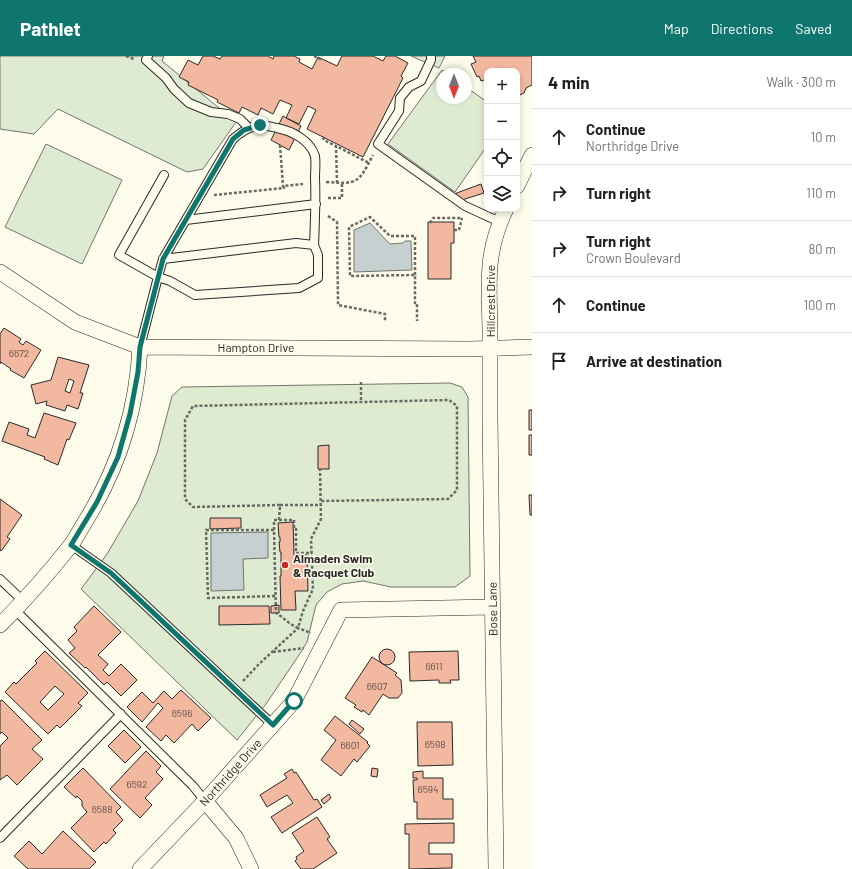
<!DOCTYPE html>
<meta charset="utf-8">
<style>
body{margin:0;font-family:Barlow,sans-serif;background:#f6f6f6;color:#202124}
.controls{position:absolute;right:12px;top:12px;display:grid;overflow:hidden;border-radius:8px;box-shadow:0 2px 6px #0003}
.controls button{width:36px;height:36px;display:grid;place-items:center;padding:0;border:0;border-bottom:1px solid #e0e0e0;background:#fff;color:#202124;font:20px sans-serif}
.compass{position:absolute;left:436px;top:12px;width:36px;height:36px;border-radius:50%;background:#fff;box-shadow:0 2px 6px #0003;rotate:180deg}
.stop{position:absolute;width:12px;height:12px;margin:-9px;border:3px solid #0f766e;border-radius:50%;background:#fff}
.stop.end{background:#0f766e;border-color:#fff;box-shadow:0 1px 4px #0008}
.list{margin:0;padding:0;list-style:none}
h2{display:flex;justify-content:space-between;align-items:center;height:52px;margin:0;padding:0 16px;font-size:17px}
h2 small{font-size:13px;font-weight:400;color:#757577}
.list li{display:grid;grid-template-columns:26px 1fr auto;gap:12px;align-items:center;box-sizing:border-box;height:56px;padding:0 16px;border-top:1px solid #e0e0e0}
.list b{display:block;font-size:15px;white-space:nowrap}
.list p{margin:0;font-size:13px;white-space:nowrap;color:#757577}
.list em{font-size:13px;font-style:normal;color:#757577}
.icon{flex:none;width:22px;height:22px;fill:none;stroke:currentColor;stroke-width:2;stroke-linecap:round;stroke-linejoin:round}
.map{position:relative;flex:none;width:532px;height:813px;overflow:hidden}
header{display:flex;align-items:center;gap:24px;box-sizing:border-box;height:56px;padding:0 20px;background:#0f766e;color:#fff}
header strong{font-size:19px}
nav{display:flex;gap:22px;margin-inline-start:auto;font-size:14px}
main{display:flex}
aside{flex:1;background:#fff}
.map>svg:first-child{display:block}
</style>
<header>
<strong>Pathlet</strong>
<nav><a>Map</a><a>Directions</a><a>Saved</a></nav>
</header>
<main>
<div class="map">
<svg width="532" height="813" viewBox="0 0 532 813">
<rect width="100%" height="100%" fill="#fdfbea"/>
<!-- green -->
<path fill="#deebd1" stroke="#74746e" d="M0,0h164l-2,5 74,61 -33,47 -16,3 -129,-63 -24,25 -34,-5z
M411,0h34l-6,12z
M442,14l6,4h-6v24h24v-11l21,15v44l-32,46 -67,-48z
M46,88l76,36 -40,84 -77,-37z
M450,327l12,4 6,10 2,179 -15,11h-64l-28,-6 -21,3 -15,8 -11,13 -9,37 -6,10 -35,52 -29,36 -156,-151 26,-35 31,-53 19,-48 15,-57 10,-9z"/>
<!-- water -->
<path fill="#c7d0d0" stroke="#74746e" d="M370,167l20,21 13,-1 2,-2h6l1,29 -58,2v-42z
M268,476v26l-25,1 1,31 -33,1v-58z"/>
<!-- building -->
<path fill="#f2b8a0" stroke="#2b2b2b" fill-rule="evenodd" d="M203,0h10l7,3 2,-3h46l5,3 1,-3h20l6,3 -1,3 13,7 6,-12 19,9 5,-10h31l10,5 3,-5h9l13,7 -7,13 2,2 -40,79 -56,-28 9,-19 -8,-4 -9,18 -13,-6 6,-13 -12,-5 -7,14 -12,-6 -3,7 -16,-8 -3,6 -22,-11 1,-2 -30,-15 1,-3 -10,-5 9,-17 10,5z
M473,0h59v29l-6,3 -2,5 -4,2 -3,-1v-23h-30v14l-3,-5 -3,1 -2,-5 -2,1 -6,-13 5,-2z
M283,60l18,10 -12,24 -18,-10z
M481,128l3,9 -22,7 -8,-6z
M428,166h26v21h-3v36h-23z
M4,272l17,11 -2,3 4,3 3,-4 15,9 -17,28 -14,-8 1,-1 -10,-7 -1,2v-30z
M58,301l31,8 -9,28h3l-5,16 -11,-4 -2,6 -19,-6 1,-4 -11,3 -5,-19 20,-5zM69,323l5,2 -4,12 -5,-2z
M529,354h3v20h-3z
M44,357l32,10 -7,17 -2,-1 -9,26 -14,-6 1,-2 -43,-16 7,-19 20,7 -2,6 8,3z
M529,379h3v20h-3z
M329,389v24h-11v-23z
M529,439h3v20h-2z
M0,443l22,16 -15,22 3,2 -9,12 -1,-1z
M210,462h31v10l-31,1z
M293,466l1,33h13l1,36h-13l1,19h-15l-1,-34h1v-24h-1l-1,-10h1v-5h-1l-1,-14z
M279,549v8h-8v-7z
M94,550l27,26 -23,23 10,9 -5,6 6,6 12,-12 16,16 -16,16 -14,-14 -3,3 -18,-18 -1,1 -16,-15 6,-5 -7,-8 9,-9 -3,-4z
M219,550h50l1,18 -51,1z
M379 601a8 8 0 1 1 16 0a8 8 0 1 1-16 0Z
M45,595l43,42 -10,10 4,3 -22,22 -3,-3 -9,9 -43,-42 9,-10 2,2 21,-21 -2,-2zM55,630l9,8 -16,16 -8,-8z
M458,595l1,29h-9l1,3h-12v-3l-29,1 -1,-29z
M372,601l25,16 -2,2 6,5 1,13 -4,5h-9l-6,-4 -14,21 -6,-5 -1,2 -8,-5 2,-2 -11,-7z
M181,634l30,28 -13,13 -6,-7 -18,19 -8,-8 -5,6 -15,-14 17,-19 -5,-5 -16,19 -15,-15 15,-15 11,11 11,-12 8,8z
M2,644l40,40 -10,9 11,10 -26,26 -10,-10 -7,5v-34l8,-8 -6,-6 -2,2v-33z
M335,660l33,26 -1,1 3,3 -13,16 -3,-3 -13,17 -20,-16 15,-20 -12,-10z
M352,664l12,9 -4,5 -11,-10z
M417,666h35l1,43 -35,1z
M124,674l17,17 -16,16 -17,-17z
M146,695l15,15 -5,6 7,7 -18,19 7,7 -12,13 -30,-29z
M83,712l38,39 -5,5 7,8 -10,10 3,3 -10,11 -2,-2 -10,10 -23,-24 16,-16 -5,-6v-5l-5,-5 -1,2 -12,-11z
M372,712l6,1 -1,8 -6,-1z
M292,713l2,4 2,-1 18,28 3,-1 5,8 -40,26 -11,-16 22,-14 -6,-8 -20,12 -7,-12 27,-17 -3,-4z
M423,715v7h20v21h10v20h-36v-17h-3l-1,-22h4v-2h-4v-6z
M329,738l2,4 -7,6 -3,-4z
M317,761l13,20 -3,2 10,14 -24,16h-12l-6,-8 2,-2 -1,-2 8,-6 -12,-18z
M454,767v20h-25v11h23v14l-43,1v-35h-4v-10z
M63,775l33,31 -7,7h-61l-14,-13 15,-15 13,13z"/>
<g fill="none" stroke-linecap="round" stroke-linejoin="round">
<!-- lane casing -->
<g stroke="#2b2b2b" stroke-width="10">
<path id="lane" d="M148,0l-2,4 20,18 8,11 15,14 22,9 17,2 12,5 9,9
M431,0v4l-10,21 -12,6 -9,11 -1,13 -21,33 87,62 35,16
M186,164l130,-16
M163,203l133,-16 18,2 4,10v23l-19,10 -104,7 -25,-14 -12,-4 5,-18 70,-120c15,-13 25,-16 44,-11 15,3 33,12 38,28 1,7 0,15 0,22 1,22 0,44 -1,67
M140,291l18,-70 -39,-22 45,-80
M71,489l40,28 162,152
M0,523l23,22
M15,554l178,176 12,15
M0,782l121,-124"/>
</g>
<!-- street casing -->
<g stroke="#2b2b2b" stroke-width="16">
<path id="street" d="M517,130l15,-31
M0,216l75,50 65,25 329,2 63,-2
M0,569c25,-25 49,-52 71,-80 5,-7 9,-15 14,-23 33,-53 52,-113 55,-175
M205,745l31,37 15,31
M140,813l65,-68 89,-100 47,-91 151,-3
M496,813c-3,-150 -5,-300 -6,-450 0,-30 0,-60 0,-90 -1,-46 -5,-76 16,-120"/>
</g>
<!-- path -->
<path stroke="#6a6964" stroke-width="2.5" stroke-dasharray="3 2" stroke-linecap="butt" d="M126,0l8,3
M314,0l6,3 2,-3
M323,81l1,3 12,6
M280,89l3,41
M326,126c32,2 32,2 47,-27
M337,127l-1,-37 33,17
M214,139l70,-7 -1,-2 20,-2
M328,142h14v-15
M328,160l9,6 1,83 47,9v7
M430,167l3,-5h29
M454,174h5l3,-12
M415,219v-39h-25l-20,-19 -21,10 1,49 65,-1v28h2v18
M361,326v20
M280,449h41
M279,464l1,-15 -87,2 -8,-8v-79l8,-14 256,-6 8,6v84l-9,9 -127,2
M274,474v-10h20v9h2v24h16
M275,540l-67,2 -2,-68h68l2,83c8,5 14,12 22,15l5,-17 10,-22 -2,-50 10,-20 -1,-50
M273,596l31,-4
M243,625l16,-17 39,-36 13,5"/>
<!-- lane -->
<use href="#lane" stroke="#fdfbea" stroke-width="8"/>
<!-- street -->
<use href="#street" stroke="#fdfbea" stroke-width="15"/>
</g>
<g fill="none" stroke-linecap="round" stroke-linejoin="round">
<!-- route -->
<path stroke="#0f766e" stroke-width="5" d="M260,69l-16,5 -11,9 -70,120 -23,88 -2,25 -8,42 -12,43 -21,45 -26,43 40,28 162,152 21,-24"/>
</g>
<!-- markers -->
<circle fill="#c62828" stroke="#fdfbea" stroke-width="1.5" cx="285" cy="509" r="4"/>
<g text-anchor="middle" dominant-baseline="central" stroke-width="3" stroke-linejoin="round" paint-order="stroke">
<!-- number labels -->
<g font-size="10" fill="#5d4e48">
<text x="19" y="297">6672</text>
<text x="434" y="610">6611</text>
<text x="377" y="630">6607</text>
<text x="182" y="657">6596</text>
<text x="435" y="688">6598</text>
<text x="350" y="689">6601</text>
<text x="137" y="728">6592</text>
<text x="428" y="733">6594</text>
<text x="102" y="753">6588</text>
</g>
<!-- street labels -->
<g font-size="12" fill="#2b2b2b" stroke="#fdfbea">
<text transform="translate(490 245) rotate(-90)">Hillcrest Drive</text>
<text x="256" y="291">Hampton Drive</text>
<text transform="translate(492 553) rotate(-91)">Bose Lane</text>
<text transform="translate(230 716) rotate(-48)">Northridge Drive</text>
</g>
<!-- poi labels -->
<g font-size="12" font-weight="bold" fill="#2b2b2b" stroke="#fdfbea" text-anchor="start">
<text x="293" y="502">Almaden Swim<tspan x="293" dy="14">&amp; Racquet Club</tspan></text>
</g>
</g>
</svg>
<div class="controls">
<button>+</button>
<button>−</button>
<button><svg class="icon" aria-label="locate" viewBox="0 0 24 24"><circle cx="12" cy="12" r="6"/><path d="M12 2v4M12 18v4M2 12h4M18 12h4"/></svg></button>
<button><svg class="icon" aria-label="layers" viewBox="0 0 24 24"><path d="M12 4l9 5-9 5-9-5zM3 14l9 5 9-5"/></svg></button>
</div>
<svg class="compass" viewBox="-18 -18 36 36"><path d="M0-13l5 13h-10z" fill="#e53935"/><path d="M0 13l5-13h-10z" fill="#757577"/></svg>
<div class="stop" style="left:294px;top:645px"></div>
<div class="stop end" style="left:260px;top:69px"></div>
</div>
<aside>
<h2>4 min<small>Walk · 300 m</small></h2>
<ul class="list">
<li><svg class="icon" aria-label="ahead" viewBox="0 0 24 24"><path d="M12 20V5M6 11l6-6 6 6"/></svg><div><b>Continue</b><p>Northridge Drive</p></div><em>10 m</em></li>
<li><svg class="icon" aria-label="right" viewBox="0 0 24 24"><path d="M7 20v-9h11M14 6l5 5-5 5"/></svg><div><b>Turn right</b></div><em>110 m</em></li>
<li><svg class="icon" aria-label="right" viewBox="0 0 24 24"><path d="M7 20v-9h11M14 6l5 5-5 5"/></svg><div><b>Turn right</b><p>Crown Boulevard</p></div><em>80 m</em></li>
<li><svg class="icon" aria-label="ahead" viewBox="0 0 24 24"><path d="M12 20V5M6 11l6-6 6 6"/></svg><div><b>Continue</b></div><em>100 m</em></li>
<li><svg class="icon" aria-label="arrive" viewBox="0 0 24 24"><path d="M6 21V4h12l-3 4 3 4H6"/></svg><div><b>Arrive at destination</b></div></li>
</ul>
</aside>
</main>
